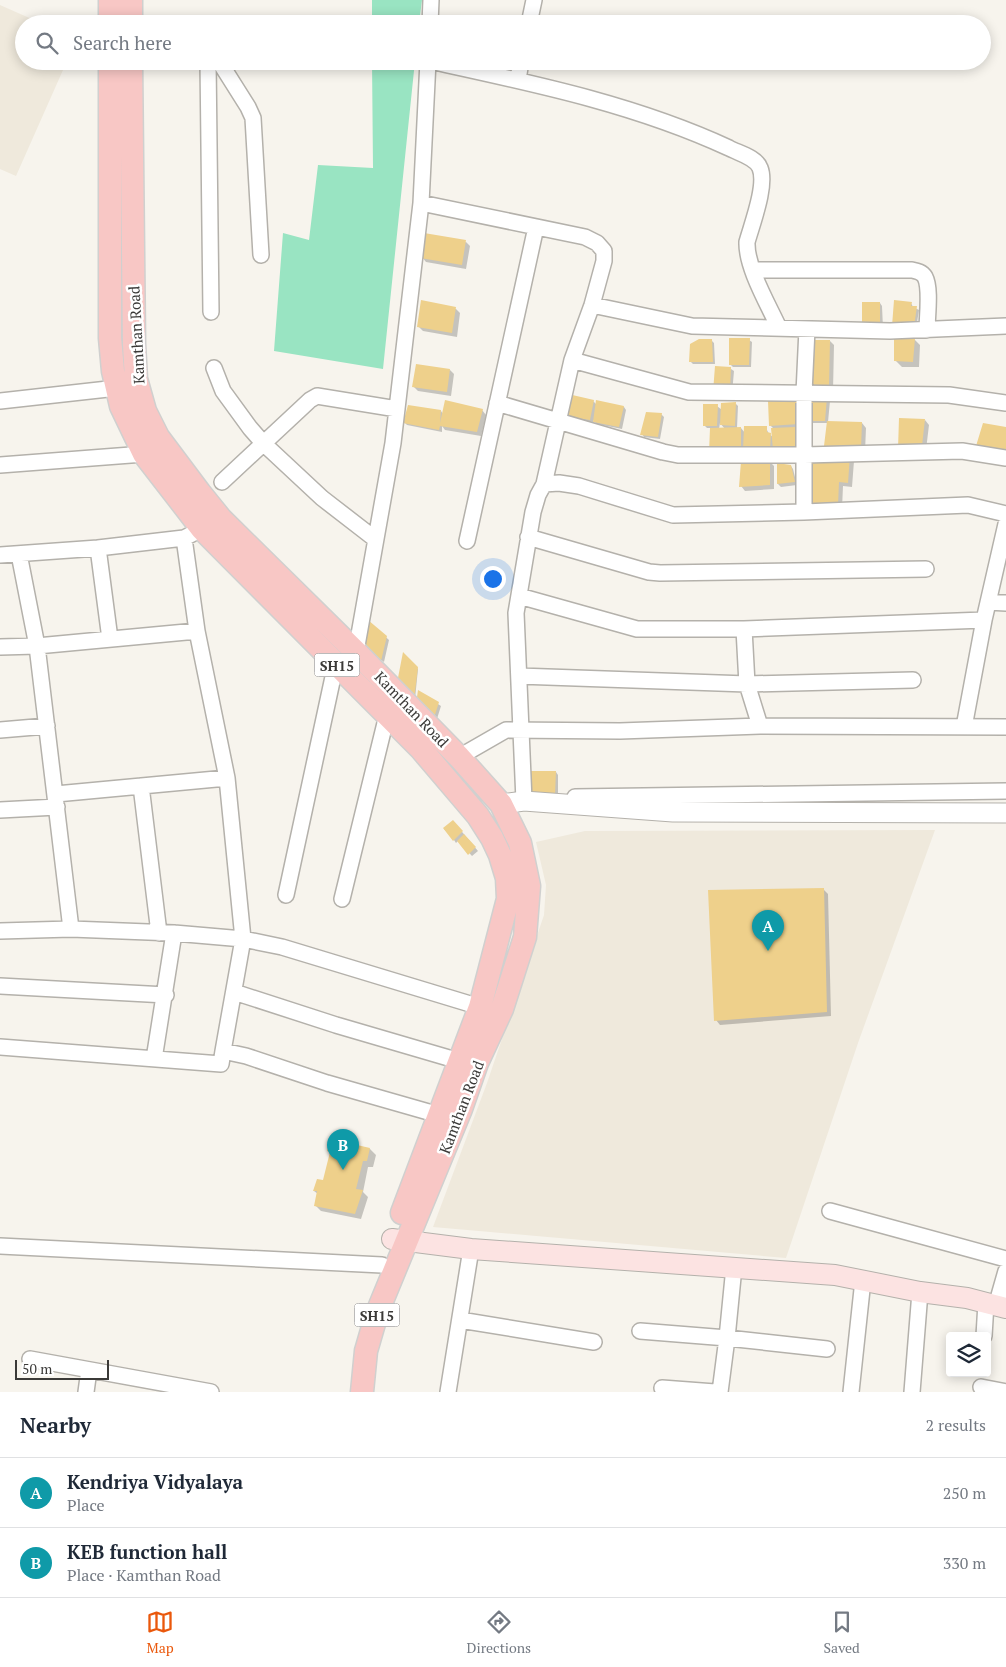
<!DOCTYPE html>
<meta charset="utf-8">
<style>
body{margin:0;font-family:"PT Serif",serif;background:#f6f6f7;color:#1f2937}
.controls{position:absolute;right:15px;bottom:15px;display:grid;overflow:hidden;border-radius:5px;box-shadow:0 2px 12px #0003}
.controls button{width:45px;height:45px;display:grid;place-items:center;padding:0;border:0;border-bottom:1px solid #e0e1e3;background:#fff;color:#1f2937;font:25px sans-serif}
.scale{position:absolute;left:15px;bottom:12px;width:94px;box-sizing:border-box;padding-left:5px;border:2px solid #3b3a38;border-top:0;font-size:14px;line-height:18px;white-space:nowrap;color:#3b3a38;-webkit-text-stroke:4px #fff;paint-order:stroke}
.you{position:absolute;left:492px;top:578px;width:18px;height:18px;margin:-12px;border:4px solid #fff;border-radius:50%;background:#1a73e8;box-shadow:0 0 0 8px #1a73e833}
.badge{display:grid;place-items:center;width:32px;height:32px;border-radius:50%;background:#ea580c;color:#fff;font-size:16px;font-weight:700}
.pin{position:absolute;translate:-50% -41px;filter:drop-shadow(0 1px 2px #0008)}
.pin::after{content:'';position:absolute;top:26px;width:18px;height:15px;background:inherit;clip-path:polygon(0 0,100% 0,50% 100%)}
.list{margin:0;padding:0;list-style:none}
h2{display:flex;justify-content:space-between;align-items:center;height:65px;margin:0;padding:0 20px;font-size:21px}
h2 small{font-size:16px;font-weight:400;color:#747a83}
.list li{display:grid;grid-template-columns:32px 1fr auto;gap:15px;align-items:center;box-sizing:border-box;height:70px;padding:0 20px;border-top:1px solid #e0e1e3}
.list b{display:block;font-size:19px;white-space:nowrap}
.list p{margin:0;font-size:16px;white-space:nowrap;color:#747a83}
.list em{font-size:16px;font-style:normal;color:#747a83}
.icon{flex:none;width:28px;height:28px;fill:none;stroke:currentColor;stroke-width:2;stroke-linecap:round;stroke-linejoin:round}
.map{position:relative;flex:none;width:1006px;height:1392px;overflow:hidden}
.search{position:absolute;background:#fff;box-shadow:0 2px 12px #0003;left:15px;right:15px;top:15px;height:55px;display:flex;align-items:center;gap:12px;box-sizing:border-box;padding:0 18px;border-radius:28px;color:#747a83;font-size:19px}
.sheet{height:205px;background:#fff}
nav{display:flex;justify-content:space-around;align-items:center;box-sizing:border-box;height:70px;border-top:1px solid #e0e1e3;background:#fff;font-size:14px;color:#747a83}
nav a{display:grid;justify-items:center;gap:2px}
nav .on{color:#ea580c}
.map>svg:first-child{display:block}
</style>
<div class="map">
<svg width="1006" height="1392" viewBox="0 0 1006 1392">
<rect width="100%" height="100%" fill="#f7f4ed"/>
<!-- built -->
<path fill="#efe9dc" d="M0,5l43,19h-19v37h43l-51,115 -16,-7z
M935,830l-77,213 -72,215 -353,-31 54,-144 57,-168 2,-30 -10,-43 49,-11z"/>
<!-- green -->
<path fill="#99e4c2" d="M372,0h50l-3,24h-47z
M372,61h43l-32,308 -109,-18 9,-118 26,7 9,-75 55,3z"/>
<!-- shadow -->
<path fill="#0003" fill-rule="evenodd" d="M466,242l4,4 -4,23 -40,-7 -4,-5z
M422,302l34,7 4,4 -3,24 -34,-6 -5,-5z
M863,303h17l2,3 1,22z
M911,303l2,4 6,3 -3,19 -20,-1z
M914,339l6,6 -1,22h-17l-7,-7z
M711,340l3,3 1,21h-22l-3,-3z
M749,340l3,2 -1,25h-18l-3,-3z
M830,341l4,4 -1,46 -18,-1z
M731,369l3,2 -2,23h-15z
M450,370l4,4 -3,22 -33,-5 -5,-5z
M827,399l3,2 -2,21 34,1 4,5 -1,24 -35,-2 -5,-4 3,-23h-15l-3,-2z
M593,401l4,4 27,2 2,3 -4,19 -25,-5 -4,-4v2l-26,-4z
M799,402v49l-52,2 -35,-25h-5l-2,-2 12,-20 5,4 14,-6 2,2 -1,22h4l4,5 21,-5 3,6 4,3v-9l-3,-3zM720,423l5,6h-6z
M482,410l4,5 -5,21 -36,-6 -3,-4v6l-35,-7 -2,-2 36,-12 2,3z
M661,414l3,3 -4,22 -16,-2 -2,-3z
M925,420l4,5 -3,25 -22,3z
M811,460l43,1 -2,26 -9,-1 -1,23 -28,1z
M770,462l4,4v23l-29,2 -4,-5z
M778,464l13,2 2,3 4,16 -16,2 -3,-3z
M369,622l20,18 -5,22 -18,-13z
M404,654l14,15 -3,30z
M419,692l22,14 -5,16z
M556,772l2,3v23h-24z
M453,821l25,30 -6,5 -14,-15 -2,2 -2,-3 -10,-11z
M824,890l4,4 3,122 -111,9 -4,-5z
M370,1149l6,6 -3,12h-5l-5,25 5,5 -7,22 -40,-8 -6,-6 3,-11 -4,-3 10,-10 7,-27 -3,-4z"/>
<!-- building -->
<path fill="#eed08b" d="M424,233l42,7 -4,25 -42,-7z
M421,300l35,7 -4,26 -35,-6z
M894,300l18,2 -1,4h6l-3,21 -22,-1z
M862,302h18v24h-18z
M894,337l21,1 -2,24 -19,-1z
M729,338h21l-1,27h-20z
M699,339h13l1,23h-24l1,-18z
M812,340h18l-1,47h-19z
M416,364l34,5 -3,23 -35,-5z
M715,366l16,1 -1,25h-17z
M568,394l26,6 -4,20 -27,-4z
M827,397l-2,24h-16l1,-23z
M445,400l38,9 -6,23 -37,-6 -1,4 -36,-7 5,-18 33,5 -1,13z
M596,400l28,6 -5,21 -26,-5z
M799,400v24l-30,2 -1,-25z
M736,402l-1,24 -15,-1 1,-22z
M703,404h15l-1,22h-14z
M646,412l16,1 -4,24 -18,-2z
M899,418l26,1 -3,27 -24,3z
M827,421l35,1 -1,26 -37,-2z
M983,423l23,4v24l-30,-5z
M744,426h23v6l4,1 -1,18 -27,-1z
M741,427v23l-32,3 1,-25z
M795,427l2,22 -24,1 -2,-22z
M850,455l-2,28 -9,-1 -1,23 -30,1 2,-47z
M770,460v25l-31,2 2,-26z
M777,463l14,2 4,17 -18,2z
M368,620l19,16 -6,25 -20,-14z
M403,652l15,15 -4,33 -17,-17z
M418,690l21,12 -6,19 -17,-17z
M528,771h28l-1,24 -25,1z
M453,820l10,11 -10,10 -10,-13z
M464,834l12,13 -8,8 -11,-14z
M824,888l3,124 -113,9 -6,-131z
M331,1139l39,9 -3,13h-4l-7,28 7,1 -8,24 -41,-8 3,-15h-4l4,-12 6,1 7,-28 -3,-1z"/>
<g fill="none" stroke-linecap="round" stroke-linejoin="round">
<!-- minor casing -->
<g stroke="#b4b1ab" stroke-width="18">
<path id="minor" d="M430,24l1,-24
M529,24l5,-24
M208,61l3,251
M219,61l29,46 5,11 8,137
M430,61c101,22 204,43 299,87 9,5 27,9 31,20 7,17 -8,56 -13,74 -1,25 21,62 32,86
M518,80l3,-19
M421,203l164,34 12,6 7,8v10l-12,44 -20,55 -28,124 -6,11 -5,17 -17,101 8,188
M754,270h158c5,1 10,2 13,7 6,11 2,40 2,53
M592,305l100,21 198,5 116,-5
M572,360l117,32 260,3 57,8
M214,368l9,23 27,37 13,15 59,55 53,41
M0,401l117,-13
M497,403l166,49 15,3h126l158,-4 44,7
M0,465l144,-11 7,-3
M222,482l88,-82 7,-4 80,13
M544,484l15,-1 20,3 94,29 131,-3 164,-7 38,9
M804,512v-119l3,-64
M528,537l121,35 11,1 266,-4
M184,538l13,93 30,147 16,161 -20,112 23,5 81,27 112,32
M467,541l69,-314
M98,548l12,91
M19,554l18,92 34,283
M0,555l98,-7 86,-10 8,-4
M519,596l118,33h107
M988,602l18,1
M0,647l37,-1 160,-15
M355,657l38,-214 28,-240 7,-142
M519,676l228,8 166,-4
M760,726l-13,-42 -3,-55 240,-9
M964,727l20,-107 22,-96
M0,730l47,-4
M459,757l47,-27 114,1 140,-5 246,1
M141,786l18,147
M56,794l171,-16
M575,797l431,-6
M0,810l57,-3
M286,895l50,-232
M342,899l45,-184
M0,931l71,-2 103,4 69,6 39,8 198,60
M0,986l166,9
M234,992l102,33 123,36
M0,1047l221,17 2,-13
M154,1059l20,-126
M830,1211l176,48
M0,1246l382,19
M996,1306l10,-35
M460,1320l134,22
M640,1331l87,7 100,11
M984,1336l2,-33
M30,1359l181,33
M981,1387l25,5
M662,1388l53,4
M86,1392l3,-22
M448,1392l23,-143
M720,1392l7,-54 7,-71
M851,1392l12,-112
M912,1392l8,-100"/>
</g>
<!-- tertiary casing -->
<g stroke="#b4b1ab" stroke-width="21">
<path id="tertiary" d="M501,804l23,-3 149,11 333,1"/>
</g>
<!-- secondary casing -->
<g stroke="#b4b1ab" stroke-width="22">
<path id="secondary" d="M392,1239l79,10 364,26 85,17 47,6 39,10"/>
</g>
<!-- primary casing -->
<g stroke="#d0d0cf" stroke-width="25">
<path id="primary" d="M131,0v24
M110,24v-24
M110,61v277l3,33 8,35 23,48 58,75 219,220 57,67 14,22 8,17 7,23 1,21 -28,108 -78,206
M131,61l3,283 2,35 9,32 13,26 42,56 21,26 135,133 103,105 42,47 19,39 9,43 -4,51 -23,72 -25,54 -16,46 -84,204 -11,38 -4,41"/>
</g>
<!-- minor -->
<use href="#minor" stroke="#fff" stroke-width="15"/>
<!-- tertiary -->
<use href="#tertiary" stroke="#fff" stroke-width="19"/>
<!-- secondary -->
<use href="#secondary" stroke="#fce3e2" stroke-width="20"/>
<!-- primary -->
<use href="#primary" stroke="#f8c7c5" stroke-width="22"/>
</g>
<g text-anchor="middle" dominant-baseline="central" stroke-width="5" stroke-linejoin="round" paint-order="stroke">
<!-- shield labels -->
<g fill="#fff" stroke="#767574" stroke-width="1">
<rect x="314.5" y="653.5" width="45" height="23" rx="4"/>
<rect x="354.5" y="1303.5" width="45" height="23" rx="4"/>
</g>
<g font-size="14" font-weight="bold" fill="#3b3a38">
<text x="337" y="665">SH15</text>
<text x="377" y="1315">SH15</text>
</g>
<!-- street labels -->
<g font-size="15" fill="#3b3a38" stroke="#fff">
<text transform="translate(136 335) rotate(-93)">Kamthan Road</text>
<text transform="translate(412 709) rotate(46)">Kamthan Road</text>
<text transform="translate(461 1107) rotate(-69)">Kamthan Road</text>
</g>
</g>
</svg>
<div class="controls">
<button><svg class="icon" aria-label="layers" viewBox="0 0 24 24"><path d="M12 4l9 5-9 5-9-5zM3 14l9 5 9-5"/></svg></button>
</div>
<div class="scale">50 m</div>
<div class="you"></div>
<div class="pin badge" style="left:768px;top:951px;background:#0f9aa8">A</div>
<div class="pin badge" style="left:343px;top:1170px;background:#0f9aa8">B</div>
<div class="search"><svg class="icon" aria-label="search" viewBox="0 0 24 24"><circle cx="10" cy="10" r="6"/><path d="M15 15l6 6"/></svg>Search here</div>
</div>
<section class="sheet">
<h2>Nearby<small>2 results</small></h2>
<ul class="list">
<li><span class="badge" style="background:#0f9aa8">A</span><div><b>Kendriya Vidyalaya</b><p>Place</p></div><em>250 m</em></li>
<li><span class="badge" style="background:#0f9aa8">B</span><div><b>KEB function hall</b><p>Place · Kamthan Road</p></div><em>330 m</em></li>
</ul>
</section>
<nav>
<a class="on"><svg class="icon" aria-label="map" viewBox="0 0 24 24"><path d="M3 6l6-2 6 2 6-2v14l-6 2-6-2-6 2zM9 4v14M15 6v14"/></svg>Map</a>
<a><svg class="icon" aria-label="directions" viewBox="0 0 24 24"><path d="M12 3l9 9-9 9-9-9zM9 14v-3h6M13 9l2 2-2 2"/></svg>Directions</a>
<a><svg class="icon" aria-label="saved" viewBox="0 0 24 24"><path d="M7 4h10v16l-5-4-5 4z"/></svg>Saved</a>
</nav>
